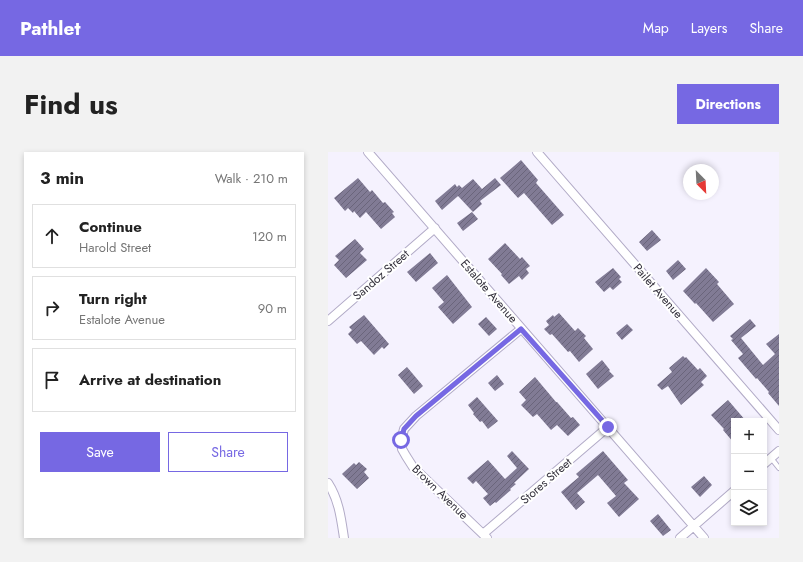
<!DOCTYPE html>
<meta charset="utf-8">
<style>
body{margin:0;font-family:Jost,sans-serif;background:#f2f2f2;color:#222}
.controls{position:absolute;right:12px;bottom:12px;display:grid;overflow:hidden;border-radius:0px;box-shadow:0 2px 6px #0003}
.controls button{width:36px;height:36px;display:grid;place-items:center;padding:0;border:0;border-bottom:1px solid #e0e0e0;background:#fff;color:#222;font:20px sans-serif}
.compass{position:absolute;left:355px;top:12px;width:36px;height:36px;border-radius:50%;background:#fff;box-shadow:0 2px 6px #0003;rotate:156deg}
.stop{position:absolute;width:12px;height:12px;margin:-9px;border:3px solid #7668e3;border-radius:50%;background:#fff}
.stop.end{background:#7668e3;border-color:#fff;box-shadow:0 1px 4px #0008}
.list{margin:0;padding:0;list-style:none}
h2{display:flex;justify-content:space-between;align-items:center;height:52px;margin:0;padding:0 16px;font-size:17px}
h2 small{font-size:13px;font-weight:400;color:#767676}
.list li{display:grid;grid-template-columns:26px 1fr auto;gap:12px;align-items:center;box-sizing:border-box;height:64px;margin:0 8px 8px;padding:0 8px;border:1px solid #e0e0e0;border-radius:0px}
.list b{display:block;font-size:15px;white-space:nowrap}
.list p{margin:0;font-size:13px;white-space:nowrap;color:#767676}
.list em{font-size:13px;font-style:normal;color:#767676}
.actions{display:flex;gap:8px;padding:12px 16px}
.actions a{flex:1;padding:9px 0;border:1px solid #7668e3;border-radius:0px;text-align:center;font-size:14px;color:#7668e3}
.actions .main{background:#7668e3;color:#fff}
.icon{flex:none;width:22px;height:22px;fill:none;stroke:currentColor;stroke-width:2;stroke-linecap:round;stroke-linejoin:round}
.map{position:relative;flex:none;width:451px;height:386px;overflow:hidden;border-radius:0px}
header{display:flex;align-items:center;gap:24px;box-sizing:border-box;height:56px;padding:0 20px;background:#7668e3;color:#fff}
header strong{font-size:19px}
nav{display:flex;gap:22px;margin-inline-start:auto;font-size:14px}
.intro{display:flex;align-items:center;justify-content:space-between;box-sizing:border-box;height:96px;padding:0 24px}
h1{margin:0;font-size:28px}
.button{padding:10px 18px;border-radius:0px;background:#7668e3;color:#fff;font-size:14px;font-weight:700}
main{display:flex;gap:24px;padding:0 24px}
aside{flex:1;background:#fff;border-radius:0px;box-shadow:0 2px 6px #0003}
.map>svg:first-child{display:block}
</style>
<header>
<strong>Pathlet</strong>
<nav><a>Map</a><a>Layers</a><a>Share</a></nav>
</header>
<div class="intro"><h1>Find us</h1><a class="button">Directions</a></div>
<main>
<aside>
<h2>3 min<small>Walk · 210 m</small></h2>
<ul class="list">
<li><svg class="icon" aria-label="ahead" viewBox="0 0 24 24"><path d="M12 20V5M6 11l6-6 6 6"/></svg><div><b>Continue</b><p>Harold Street</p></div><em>120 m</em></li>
<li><svg class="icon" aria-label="right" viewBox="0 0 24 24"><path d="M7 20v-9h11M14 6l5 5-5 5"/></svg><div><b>Turn right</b><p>Estalote Avenue</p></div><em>90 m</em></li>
<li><svg class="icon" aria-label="arrive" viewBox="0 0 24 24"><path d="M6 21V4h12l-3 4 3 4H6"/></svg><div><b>Arrive at destination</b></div></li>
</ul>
<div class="actions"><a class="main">Save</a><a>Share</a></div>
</aside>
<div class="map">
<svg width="451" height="386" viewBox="0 0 451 386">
<defs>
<pattern id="building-hatch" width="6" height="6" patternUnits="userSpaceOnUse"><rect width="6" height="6" fill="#817b95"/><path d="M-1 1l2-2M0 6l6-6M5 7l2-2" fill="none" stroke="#6a657b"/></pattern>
</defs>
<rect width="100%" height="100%" fill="#f5f2fe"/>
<!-- building -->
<path fill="url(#building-hatch)" d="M193,8l17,20 -2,3 28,32 -12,10 -28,-32 -6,5 -18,-20z
M30,26l12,14 2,-2 11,13 2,-1 9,10 -2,1 3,4 -14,12 -15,-17 -6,6 -6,-7 -1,2 -5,-5 -3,3 -11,-13z
M167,26l6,7 -21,16 2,3 -9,8 -15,-16 -16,14 -7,-9 20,-17 2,3 2,-2 3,3 11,-9 9,10z
M144,60l6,7 -15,12 -6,-8z
M324,78l9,10 -14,11 -8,-9z
M27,87l9,10 -4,4 7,7 -21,18 -12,-13 5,-5 -4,-4z
M177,91l15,16 2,-2 8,9 -4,3 3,4 -7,7 -3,-4 -10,8 -8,-9 1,-1 -14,-15z
M102,101l8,10 -22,19 -9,-10z
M350,108l8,9 -13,11 -7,-9z
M285,116l8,9 -2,2 3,3 -9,8 -3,-3 -6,5 -9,-10z
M378,116l13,14 -2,2 17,20 -21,18 -17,-19 -1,1 -12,-13z
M119,123l25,32 -19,17 -15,-17 6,-5 -12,-14z
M231,161l16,18 3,-3 8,8 -2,2 9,11 -14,13 -9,-11 -2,1 -16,-18 -2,1 -6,-6 5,-4 -3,-4 7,-6 1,2z
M36,163l25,29 -5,5 -2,-2 -8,8 -13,-14 -4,3 -9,-10 4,-4 -3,-3z
M158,165l11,12 -8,7 -11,-12z
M422,167l6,7 -15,12 22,27 12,-11 -9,-10 13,-10v72l-11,-13 1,-1 -12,-14 -1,1 -18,-21 5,-4 -12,-14 2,-1 -3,-3z
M299,172l6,6 -11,10 -6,-7z
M355,204l2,2 1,-1 12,13 2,-2 7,8 -6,6 3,3 -23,20 -13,-19 -6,4 -5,-5 15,-13 -3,-4z
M274,208l8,10 -1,1 5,5 -16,13 -12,-15z
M79,215l16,19 -9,8 -16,-19z
M169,223l7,9 -9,7 -7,-8z
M207,225l21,25h1l14,16 2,-1 7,8 -12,11 -11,-11 -6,5 -14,-16 -4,3 -12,-12 5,-5 -7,-8z
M149,245l21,24 -10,8 -6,-8 -2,1 -7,-8 1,-1 -6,-8z
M400,248l18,21h-12v22l-11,-13 1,-1 -13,-14z
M184,299l17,18 -15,14 2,1 -6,5 1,1 -15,13 -1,-1 -5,4 -7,-8 5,-4 -12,-13 -3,3 -6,-6 21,-18 17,19 12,-11 -10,-12z
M275,299l25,29 -4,3 15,16 -20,18 -12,-14 9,-7 -18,-21 -21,18 8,9 -9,8 -15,-18 18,-15 -3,-3z
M31,310l8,7 -3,3 5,6 -12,11 -15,-15 12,-11 2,2z
M376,324l8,9 -12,12 -9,-10z
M330,362l13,16 -8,6 -13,-15z"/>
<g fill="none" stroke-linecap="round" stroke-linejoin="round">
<!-- lane casing -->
<g stroke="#b2abc7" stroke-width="6">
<path id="lane" d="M443,306l8,10"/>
</g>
<!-- street casing -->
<g stroke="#b2abc7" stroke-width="10">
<path id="street" d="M40,0l336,386
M209,0l242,278
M0,169l107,-93
M436,312l15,-13
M0,331c11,17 13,35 16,55
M155,382l125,-107
M159,386l-74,-71 -7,-11 -4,-7 -1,-8 3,-12 12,-13 105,-87
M352,386l54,-47"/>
</g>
<!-- lane -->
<use href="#lane" stroke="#fff" stroke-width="4"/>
<!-- street -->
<use href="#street" stroke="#fff" stroke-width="8"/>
</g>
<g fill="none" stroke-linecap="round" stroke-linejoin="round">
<!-- route -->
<path stroke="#7668e3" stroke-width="5" d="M73,288l3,-11 12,-13 105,-87 87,98"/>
</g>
<g text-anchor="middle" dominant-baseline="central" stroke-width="4" stroke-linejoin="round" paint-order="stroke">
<!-- street labels -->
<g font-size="12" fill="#35323d" stroke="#fff">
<text transform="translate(53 123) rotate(-41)">Sandoz Street</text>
<text transform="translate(161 139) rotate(49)">Estalote Avenue</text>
<text transform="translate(330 139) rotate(49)">Pailet Avenue</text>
<text transform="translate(218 329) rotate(-41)">Stores Street</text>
<text transform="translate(112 340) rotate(44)">Brown Avenue</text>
</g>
</g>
</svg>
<div class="controls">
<button>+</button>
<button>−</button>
<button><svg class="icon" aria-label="layers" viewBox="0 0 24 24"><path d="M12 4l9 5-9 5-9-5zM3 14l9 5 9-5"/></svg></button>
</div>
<svg class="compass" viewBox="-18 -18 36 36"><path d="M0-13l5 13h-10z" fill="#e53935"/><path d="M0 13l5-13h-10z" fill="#767676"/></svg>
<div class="stop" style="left:73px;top:288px"></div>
<div class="stop end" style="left:280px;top:275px"></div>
</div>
</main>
